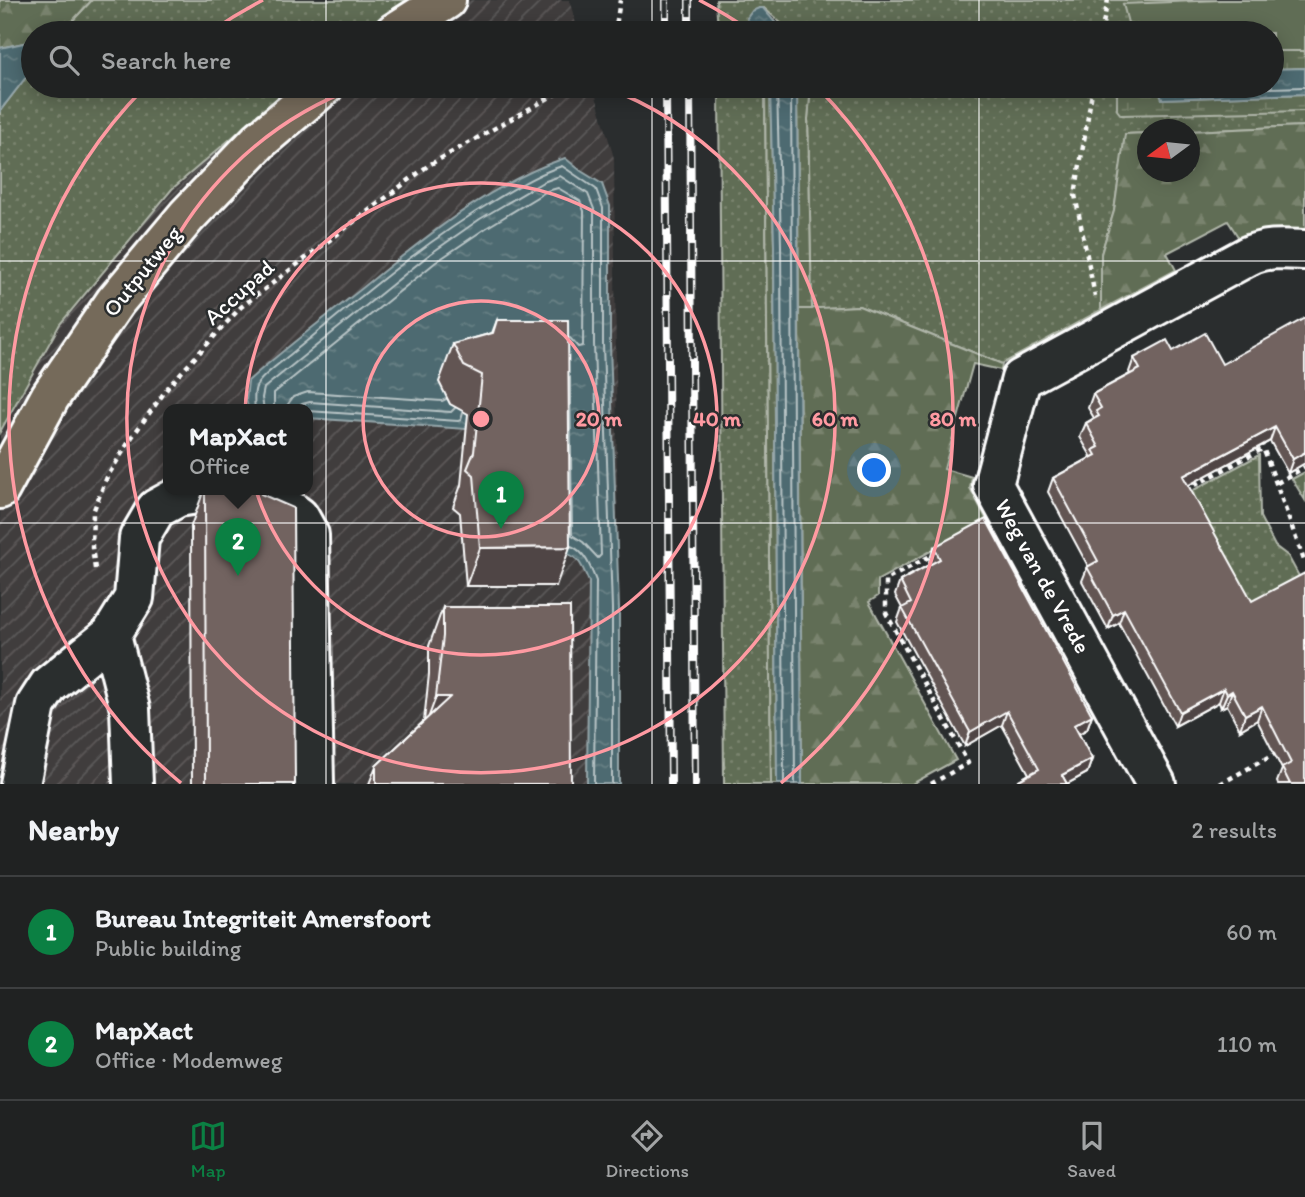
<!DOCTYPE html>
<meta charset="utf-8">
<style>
body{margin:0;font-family:Itim,sans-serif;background:#2d2f2f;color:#f1f3f6}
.compass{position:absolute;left:1137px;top:119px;width:63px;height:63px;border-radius:50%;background:#202222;box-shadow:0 4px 18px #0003;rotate:255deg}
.you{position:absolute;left:875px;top:471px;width:24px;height:24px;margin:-18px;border:5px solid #fff;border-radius:50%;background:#1a73e8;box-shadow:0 0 0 10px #1a73e833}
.badge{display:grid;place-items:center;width:46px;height:46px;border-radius:50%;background:#0b8043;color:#fff;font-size:23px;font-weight:700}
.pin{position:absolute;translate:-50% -58px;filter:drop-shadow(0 2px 4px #0008)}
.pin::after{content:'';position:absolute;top:37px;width:24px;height:21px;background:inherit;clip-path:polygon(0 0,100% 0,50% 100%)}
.popup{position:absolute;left:163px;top:404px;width:150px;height:91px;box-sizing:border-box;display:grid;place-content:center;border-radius:14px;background:#202222;filter:drop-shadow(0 2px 5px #0005);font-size:23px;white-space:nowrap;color:#a2a4a5}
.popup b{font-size:26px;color:#f1f3f6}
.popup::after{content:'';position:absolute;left:50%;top:100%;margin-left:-14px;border:14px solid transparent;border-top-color:#202222}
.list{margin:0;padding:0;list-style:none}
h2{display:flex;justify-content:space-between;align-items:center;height:91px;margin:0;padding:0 28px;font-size:30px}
h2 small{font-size:23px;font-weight:400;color:#a2a4a5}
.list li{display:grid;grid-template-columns:46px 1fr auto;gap:21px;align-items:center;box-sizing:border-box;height:112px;padding:0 28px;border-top:2px solid #3d3f40}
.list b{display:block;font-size:26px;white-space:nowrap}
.list p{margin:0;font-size:23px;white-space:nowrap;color:#a2a4a5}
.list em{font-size:23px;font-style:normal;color:#a2a4a5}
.icon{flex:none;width:38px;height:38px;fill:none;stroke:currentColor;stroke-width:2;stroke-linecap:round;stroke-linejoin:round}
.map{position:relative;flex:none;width:1305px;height:784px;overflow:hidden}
.search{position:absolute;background:#202222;box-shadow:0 4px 18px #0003;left:21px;right:21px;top:21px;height:77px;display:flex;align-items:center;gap:18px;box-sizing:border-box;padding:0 24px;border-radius:38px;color:#a2a4a5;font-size:26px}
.sheet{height:315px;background:#202222}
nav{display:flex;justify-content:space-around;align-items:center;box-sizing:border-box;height:98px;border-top:2px solid #3d3f40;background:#202222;font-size:19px;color:#a2a4a5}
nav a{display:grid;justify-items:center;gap:4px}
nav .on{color:#0b8043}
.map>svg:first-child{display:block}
</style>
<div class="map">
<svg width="1305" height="784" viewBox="0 0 1305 784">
<defs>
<pattern id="industrial-furrows" width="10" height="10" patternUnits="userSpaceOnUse" patternTransform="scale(1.75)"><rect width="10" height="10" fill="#403d3d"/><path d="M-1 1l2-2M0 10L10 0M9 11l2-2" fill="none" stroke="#5d5a5a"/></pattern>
<pattern id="grass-dots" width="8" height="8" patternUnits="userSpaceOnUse" patternTransform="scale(1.75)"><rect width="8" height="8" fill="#616d54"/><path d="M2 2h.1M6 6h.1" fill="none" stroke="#79836e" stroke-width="1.8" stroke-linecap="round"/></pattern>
<pattern id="forest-firs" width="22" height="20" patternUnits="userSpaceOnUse" patternTransform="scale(1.75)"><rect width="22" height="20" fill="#616d54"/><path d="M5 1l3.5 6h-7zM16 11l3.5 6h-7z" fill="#79836e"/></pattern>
<pattern id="wetland-marsh" width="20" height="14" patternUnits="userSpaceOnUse" patternTransform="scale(1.75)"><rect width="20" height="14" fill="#616d54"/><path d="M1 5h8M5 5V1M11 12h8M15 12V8" fill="none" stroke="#79836e"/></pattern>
<pattern id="water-ripples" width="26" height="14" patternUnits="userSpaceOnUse" patternTransform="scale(1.75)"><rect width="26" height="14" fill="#4e6b71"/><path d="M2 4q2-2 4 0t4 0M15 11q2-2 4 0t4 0" fill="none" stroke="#698186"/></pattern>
</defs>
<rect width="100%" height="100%" fill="#2a2d2e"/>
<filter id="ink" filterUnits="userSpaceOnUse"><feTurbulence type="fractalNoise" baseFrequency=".0143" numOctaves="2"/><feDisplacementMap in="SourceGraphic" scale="14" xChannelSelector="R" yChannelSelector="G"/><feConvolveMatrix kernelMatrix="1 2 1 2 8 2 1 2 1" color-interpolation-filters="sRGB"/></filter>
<g filter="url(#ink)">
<!-- industrial -->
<path fill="url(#industrial-furrows)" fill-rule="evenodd" d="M0,0h569l10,33h-546v53h560l21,72 6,626h-620zM168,410h140v80h-140z"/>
<!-- grass -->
<path fill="url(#grass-dots)" stroke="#b0b6aa" stroke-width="2" d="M92,0h320l-47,33h-304z
M716,0h589v126l-115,5 -42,-1 -1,3 -21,1 -12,77 -13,43v56l-99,54 -143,-58 -47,3 -4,-190 3,-33h461v-53h-480l-28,-25h-5l-10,21 2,4h-33z
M33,68v18h259l-120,103 -112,135 -60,108v-321z
M719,86h46l6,698h-47z
M1259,455l1,62 15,29 13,10 12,22 -49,26 -61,-112z
M1305,472v28l-13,-21z"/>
<!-- forest -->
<path fill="url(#forest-firs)" stroke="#b0b6aa" stroke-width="2" d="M0,0h92l-31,33h-28v8l-33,7z
M1305,126v110l-63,7 -14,-22 -61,32 9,17 -75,40v-56l13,-43 11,-77 22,-1 1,39h42v-41z
M859,306l143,58 -1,6 -28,-6 -29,105 28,8 -2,11 17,32 -109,60v16l-9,6 87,158 -44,24h-110l-3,-475z"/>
<!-- wetland -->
<path fill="url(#wetland-marsh)" stroke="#b0b6aa" stroke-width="2" d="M1272,51h33v17l-33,1z
M765,86h5l4,160 3,538h-6z
M797,86h14l-3,33 4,190h-13z
M1117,86h8l2,7 33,-1 2,7 143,-5v17l-184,4 -4,-5z"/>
<!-- garden -->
<path fill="#616d54" stroke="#b0b6aa" stroke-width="2" d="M1221,0h84v51h-33v-18h-123v-6l-21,-4 -5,-19z"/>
<!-- water -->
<path fill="url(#water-ripples)" stroke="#95a6aa" stroke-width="2" d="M759,8h4l21,25h-33l-4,-15 5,-7z
M33,41v27l-33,43v-63z
M1305,68v26l-143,5 -3,-7 -32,1 -2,-2v-5h147v-17z
M770,86h27l5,698h-25l-3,-538z
M565,158l16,13 21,13 8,22v138l9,264v176h-32l2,-202c-8,-20 -11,-27 -33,-32l-81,-164 -9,43 -158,-11v-8h-59l-3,-10 2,-19c36,-32 74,-61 112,-91 62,-50 128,-106 205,-132z"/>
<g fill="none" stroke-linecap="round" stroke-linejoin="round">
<!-- shore -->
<path stroke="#b8c4c6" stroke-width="2" d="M777,86l4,160 3,538
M791,86l4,698
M1162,86l7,5 136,-4
M255,410c-3,-26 2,-28 21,-44 71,-57 140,-119 219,-166 22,-13 42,-26 67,-34l34,23 7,19v136l9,264v176
M264,410l-2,-12 2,-10 166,-134 50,-35 63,-37 17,-6 28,18 6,15v135l7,211 -3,3 -15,-16 -11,-7 -2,-158
M274,410v-17l162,-131 50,-34 61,-37 11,-3 22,13 4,10 -1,135 -5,1 -8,-9
M284,410l9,-13 15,-5 134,9 4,-2
M295,410l7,-6 8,-2 141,10 4,-4
M308,411l150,10 3,-1 2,-7
M571,546c14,5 20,22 25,35l-2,203"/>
<!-- minor casing -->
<g stroke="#fff" stroke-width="44">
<path id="minor" d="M111,635l19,74 3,75
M20,784l16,-79 13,-20 62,-50 23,-37 5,-60 17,-29 22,-12 25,-4 47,-1 30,11 19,14 10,18 5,249
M1156,784l-163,-299 28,-106 227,-123c19,-9 36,-7 57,-6"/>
</g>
<!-- major casing -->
<g stroke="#fff" stroke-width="44">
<path id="major" d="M394,33l52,-33
M0,489l50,-92 65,-95 72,-86 73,-76 64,-54"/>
</g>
<!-- path -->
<path stroke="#fff" stroke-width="4.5" stroke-dasharray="5 5" stroke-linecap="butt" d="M615,33l5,-33
M1101,33l7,-33
M1093,86l-18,109 20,101
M1261,442l44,121
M1277,483l28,-16
M1186,490l78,-42
M95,569l-3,-22 1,-35 14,-35 25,-40 37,-51 72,-79 188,-142 141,-79
M931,784l37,-21 -82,-150v-33l48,-26
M1220,784l60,-33"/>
<!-- minor -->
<use href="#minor" stroke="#2a2d2e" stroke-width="38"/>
<!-- major -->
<use href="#major" stroke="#746a5a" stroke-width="38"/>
<!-- rail casing -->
<g stroke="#fff" stroke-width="8">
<path id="rail" d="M666,0v33
M689,0v33
M666,86l5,698
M690,86l5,698"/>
</g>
<!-- rail -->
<use href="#rail" stroke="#2a2d2e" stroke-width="5" stroke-dasharray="16" stroke-linecap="butt"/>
</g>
<!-- wall -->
<path fill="#625553" stroke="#fff" stroke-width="2" d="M497,320l59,266h-90l-6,-73 -7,-6 8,-22 7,-71 -18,-10 -11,-22 14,-38 39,-11z
M1173,351l49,13 83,99 -17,10 -18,-32 -82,44 117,299h-27l-1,-2 5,-13 -25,-49 -17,10 -13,-25 -6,3 -2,-6 -44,24 -56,-103 -11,6 -26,-48 6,-15 -40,-74 5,-14 37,-20 1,-2 -11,-19 6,-14 8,-5 -6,-10 5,-14 37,-20 -1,-2 5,-14z
M204,490h56l35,294h-103l-1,-258z
M934,547l158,168 -5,14 -8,5 13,25 -5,14 -20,11h-50l2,-4 10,-6 -27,-49 -37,21 -68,-124 5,-14 -7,-13 5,-14 30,-17 -1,-2z
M443,607l128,177h-202l7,-18 48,-45 5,-47v-28z"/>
<!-- shaded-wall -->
<path fill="#504544" stroke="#fff" stroke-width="2" d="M1275,427l-5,14 -92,50 5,-15z
M1305,452v11l-17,10 5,-14z
M570,547l-14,39h-90l14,-38z
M1124,609l-5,14 -11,6 5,-14z
M1224,688l-5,14 -44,24 5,-14z
M1232,691l-5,14 -6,3 6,-14z
M436,697h14l-28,38z
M1262,706l-5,14 -17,10 5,-15z
M1007,711l-5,14 -37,21 5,-14z
M1092,715l-5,14 -18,10 5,-14z
M1092,759l-5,14 -20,11 -5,-9z"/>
<!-- building -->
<path fill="#726361" stroke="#fff" stroke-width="2" d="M1305,318v134l-12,7 -18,-32 -92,49 69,125 53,-28v211h-15l-8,-16 9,-5 -29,-57 -17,9 -13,-24 -5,3 -3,-6 -44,24 -56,-103 -11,6 -26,-48 11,-6 -45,-83 43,-23 -3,-5 6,-3 -13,-24 13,-7 -3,-5 5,-3 -8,-14 47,-25 -6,-11 33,-18 6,11 32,-18 17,31z
M497,320h71l2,227 -90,1 -6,-73 -7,-6 7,-17 8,-77 -18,-9 -11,-22 40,-11z
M205,490h55l1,1v3l32,14 2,276h-89z
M986,519l106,196 -18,10 18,34 -30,16 5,9h-46l-2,-4 20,-11 -32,-58 -37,21 -68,-124 9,-5 -11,-22 40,-22 -6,-12z
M443,607h127l1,177h-195v-18l74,-69h-14l7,-61z"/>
</g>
<!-- grid -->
<path fill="none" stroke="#fff" stroke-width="2" stroke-opacity="0.55" d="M326,0v33M652,0v33M979,0v33M326,86v698M652,86v698M979,86v698M0,261h1305M0,523h1305"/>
<!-- distance rings -->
<g fill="none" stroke="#ff9aa2" stroke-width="3.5">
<circle cx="481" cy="419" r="118"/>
<circle cx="481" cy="419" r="236"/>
<path d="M602 86A354 354 0 1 1 360 86"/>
<path d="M181 783A472 472 0 0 1 144 88M210 32A472 472 0 0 1 263 0M699 0A472 472 0 0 1 752 32M818 88A472 472 0 0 1 781 783"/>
</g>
<g text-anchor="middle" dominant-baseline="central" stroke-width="5" stroke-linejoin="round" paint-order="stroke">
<!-- street labels -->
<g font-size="23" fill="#fff" stroke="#2a2d2e">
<text transform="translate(142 271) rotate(-51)">Outputweg</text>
<text transform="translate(239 292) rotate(-42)">Accupad</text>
<text transform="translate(1043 576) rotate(61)">Weg van de Vrede</text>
</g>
</g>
<circle cx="481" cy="419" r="10" fill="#ff9aa2" stroke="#2a2d2e" stroke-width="3.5"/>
<g font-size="21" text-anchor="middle" font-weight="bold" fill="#ff9aa2" stroke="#2a2d2e" stroke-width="5" stroke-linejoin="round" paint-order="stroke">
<text x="599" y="426">20 m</text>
<text x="717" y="426">40 m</text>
<text x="835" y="426">60 m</text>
<text x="953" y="426">80 m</text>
</g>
</svg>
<svg class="compass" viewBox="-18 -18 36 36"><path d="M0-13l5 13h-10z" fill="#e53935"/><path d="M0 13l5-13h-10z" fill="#a2a4a5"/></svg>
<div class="you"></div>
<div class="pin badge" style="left:501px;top:529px">1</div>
<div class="pin badge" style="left:238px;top:576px">2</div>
<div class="popup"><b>MapXact</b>Office</div>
<div class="search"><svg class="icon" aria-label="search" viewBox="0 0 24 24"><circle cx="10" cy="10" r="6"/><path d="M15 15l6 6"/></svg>Search here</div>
</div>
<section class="sheet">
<h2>Nearby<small>2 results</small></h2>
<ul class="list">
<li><span class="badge">1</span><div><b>Bureau Integriteit Amersfoort</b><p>Public building</p></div><em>60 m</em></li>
<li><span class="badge">2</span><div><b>MapXact</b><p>Office · Modemweg</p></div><em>110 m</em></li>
</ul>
</section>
<nav>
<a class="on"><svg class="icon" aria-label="map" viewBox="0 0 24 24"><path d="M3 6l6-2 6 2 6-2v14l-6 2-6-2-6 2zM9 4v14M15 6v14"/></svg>Map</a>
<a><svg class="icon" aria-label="directions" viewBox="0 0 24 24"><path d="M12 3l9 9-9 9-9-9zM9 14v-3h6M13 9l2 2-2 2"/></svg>Directions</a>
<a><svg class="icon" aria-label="saved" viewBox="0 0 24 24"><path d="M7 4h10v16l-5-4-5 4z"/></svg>Saved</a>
</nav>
